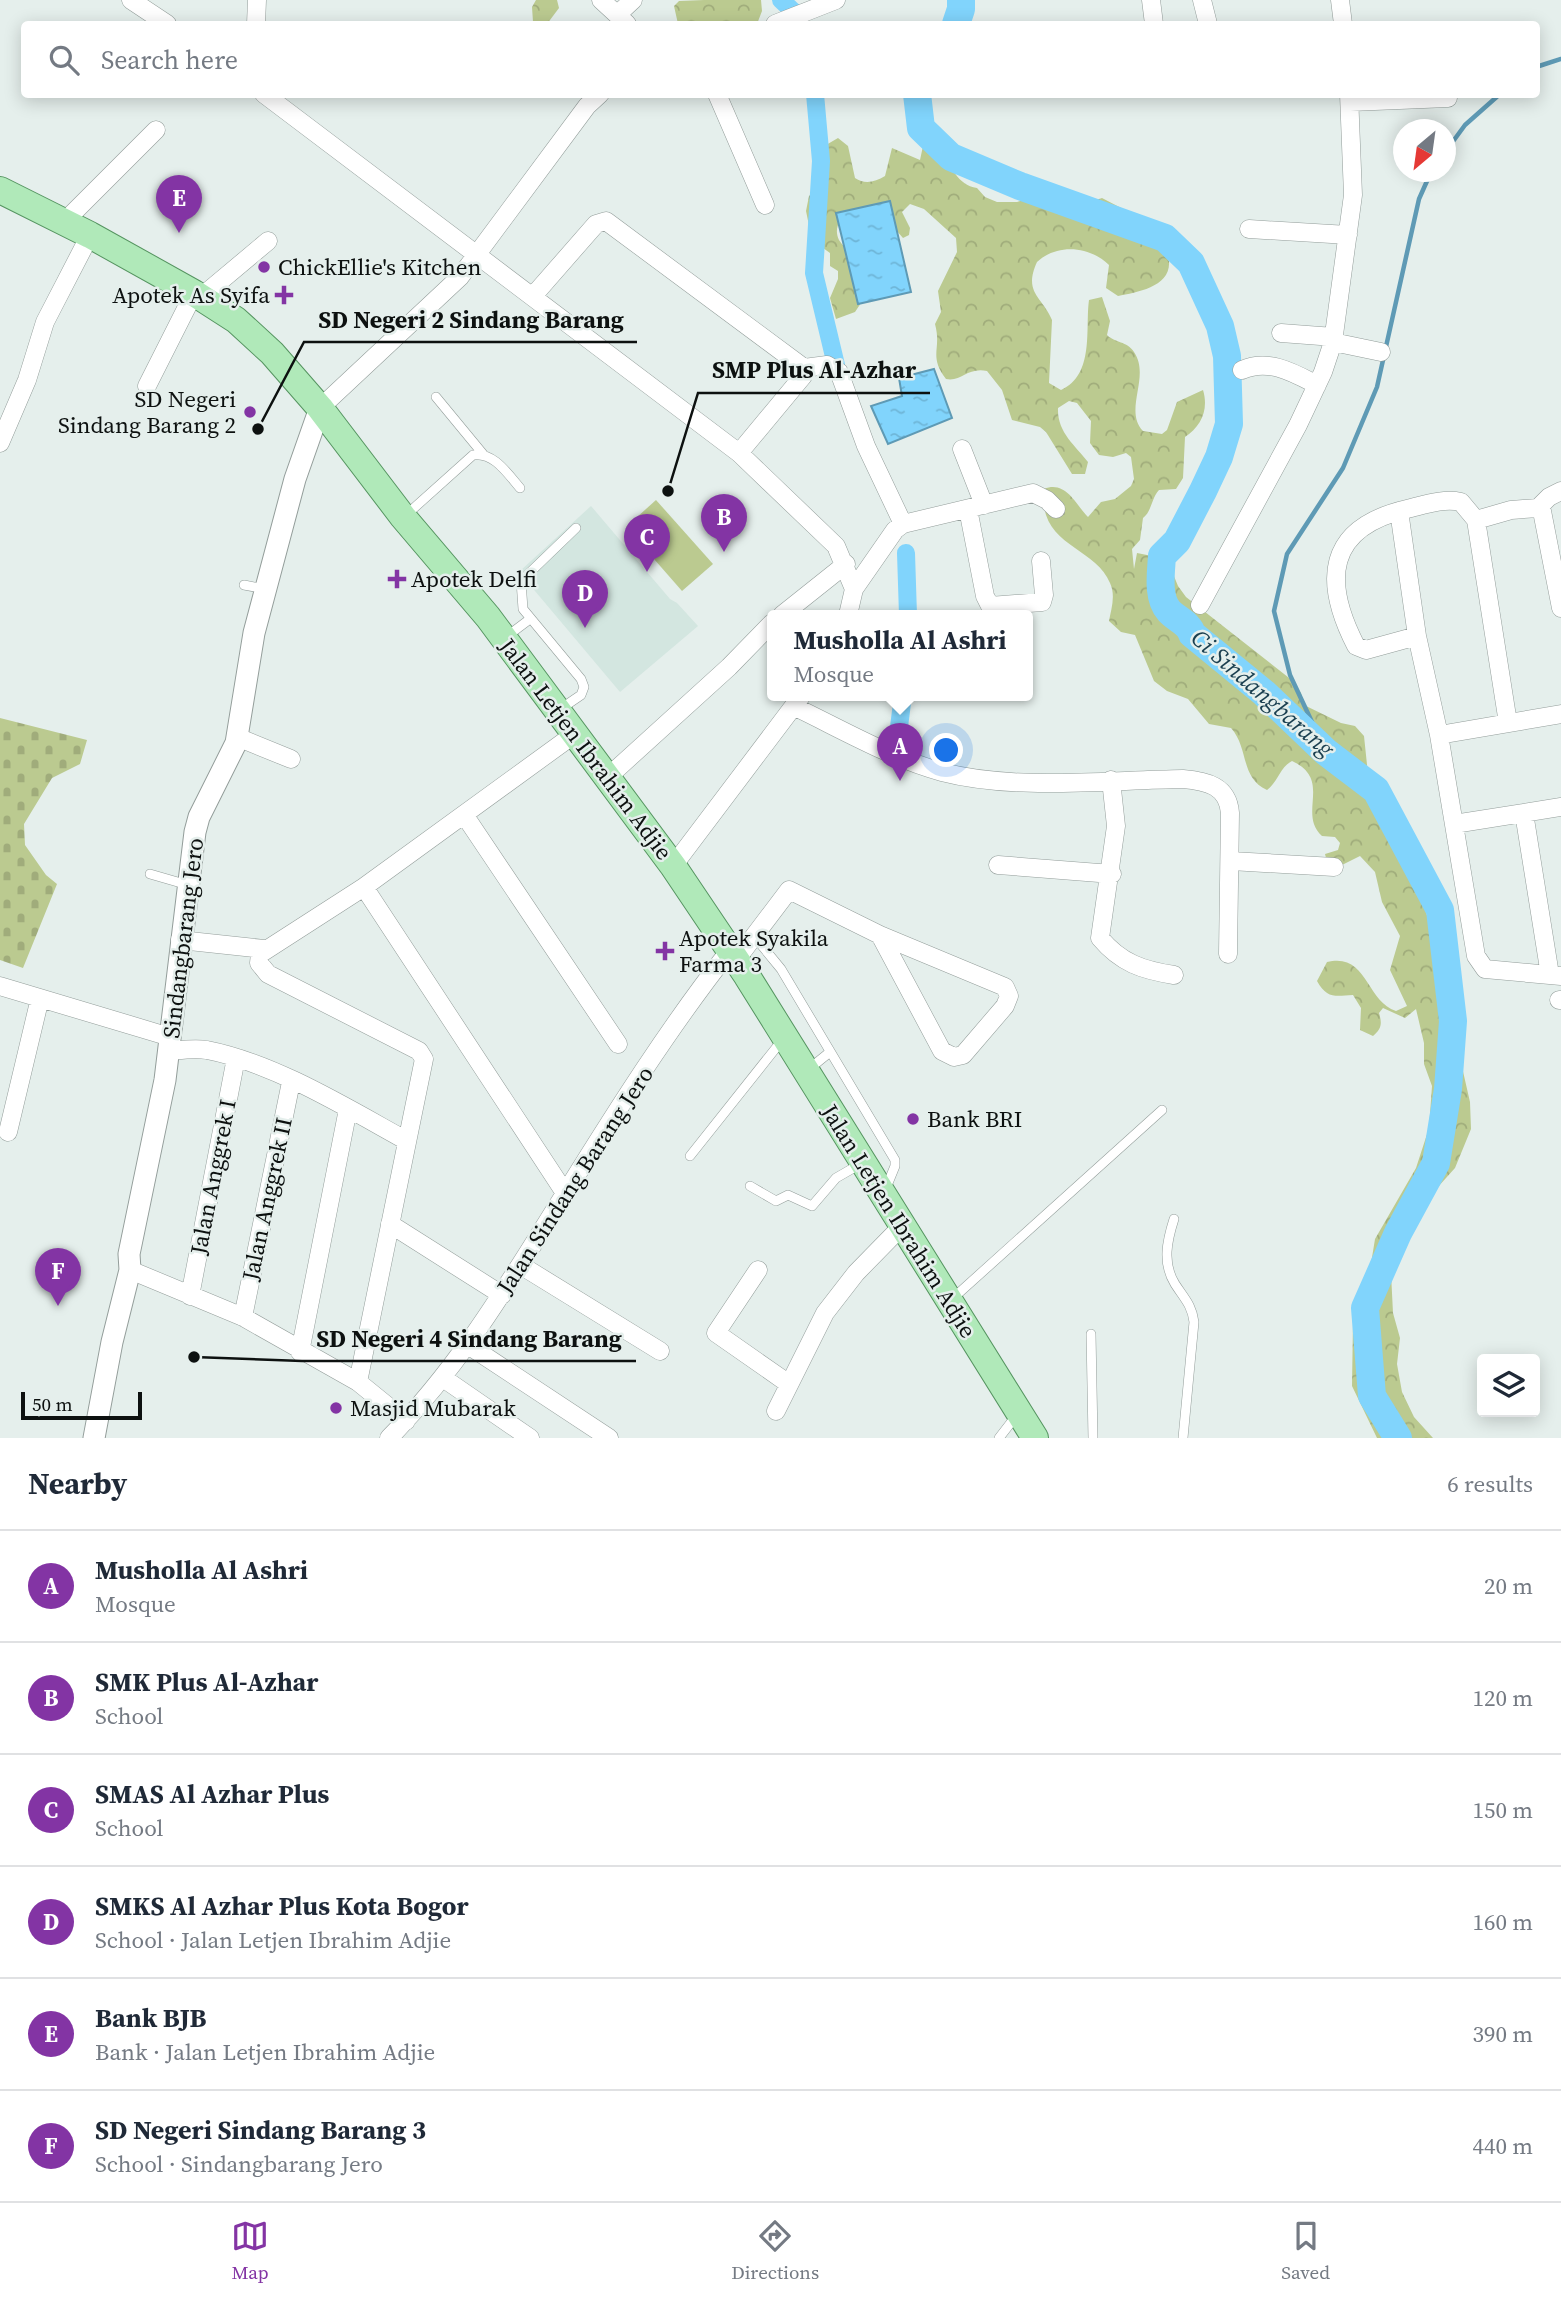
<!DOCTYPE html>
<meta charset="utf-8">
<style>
body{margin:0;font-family:"Source Serif 4",serif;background:#f2f2f3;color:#1f2937}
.controls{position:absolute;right:21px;bottom:21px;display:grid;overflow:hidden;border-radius:7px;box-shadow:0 4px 18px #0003}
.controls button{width:63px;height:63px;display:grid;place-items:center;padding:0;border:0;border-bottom:2px solid #e0e1e3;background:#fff;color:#1f2937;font:35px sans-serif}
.compass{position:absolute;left:1393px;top:119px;width:63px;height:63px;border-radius:50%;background:#fff;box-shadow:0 4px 18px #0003;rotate:209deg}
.scale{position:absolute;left:21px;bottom:18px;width:121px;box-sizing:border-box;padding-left:7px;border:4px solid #0d1110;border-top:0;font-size:19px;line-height:24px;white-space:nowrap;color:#0d1110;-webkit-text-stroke:5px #e5efec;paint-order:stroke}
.you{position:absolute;left:947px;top:751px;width:24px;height:24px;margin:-18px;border:5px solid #fff;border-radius:50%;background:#1a73e8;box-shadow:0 0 0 10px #1a73e833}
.badge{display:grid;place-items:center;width:46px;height:46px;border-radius:50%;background:#8334a4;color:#fff;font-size:23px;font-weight:700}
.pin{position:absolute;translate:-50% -58px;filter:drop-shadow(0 2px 4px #0008)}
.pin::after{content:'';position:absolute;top:37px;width:24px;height:21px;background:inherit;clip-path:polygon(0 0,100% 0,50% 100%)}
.popup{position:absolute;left:767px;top:610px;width:266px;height:91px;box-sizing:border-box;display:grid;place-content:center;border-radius:7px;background:#fff;filter:drop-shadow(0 2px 5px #0005);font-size:23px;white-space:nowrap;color:#747a83}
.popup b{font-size:26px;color:#1f2937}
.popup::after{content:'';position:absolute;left:50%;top:100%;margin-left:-14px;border:14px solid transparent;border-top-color:#fff}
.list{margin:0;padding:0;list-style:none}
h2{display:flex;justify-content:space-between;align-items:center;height:91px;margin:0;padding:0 28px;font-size:30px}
h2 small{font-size:23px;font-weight:400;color:#747a83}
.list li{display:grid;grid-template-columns:46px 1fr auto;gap:21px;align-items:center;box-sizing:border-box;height:112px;padding:0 28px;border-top:2px solid #e0e1e3}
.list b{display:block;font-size:26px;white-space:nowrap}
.list p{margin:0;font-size:23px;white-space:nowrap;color:#747a83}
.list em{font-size:23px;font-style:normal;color:#747a83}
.icon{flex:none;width:38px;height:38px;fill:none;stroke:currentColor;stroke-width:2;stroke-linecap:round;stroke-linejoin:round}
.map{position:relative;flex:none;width:1561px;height:1438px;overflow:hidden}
.search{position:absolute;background:#fff;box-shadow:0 4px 18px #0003;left:21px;right:21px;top:21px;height:77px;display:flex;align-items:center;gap:18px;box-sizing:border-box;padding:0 24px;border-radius:7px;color:#747a83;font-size:26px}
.sheet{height:763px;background:#fff}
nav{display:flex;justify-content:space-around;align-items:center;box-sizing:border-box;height:98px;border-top:2px solid #e0e1e3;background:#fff;font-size:19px;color:#747a83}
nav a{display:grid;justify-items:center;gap:4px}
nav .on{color:#8334a4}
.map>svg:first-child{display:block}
</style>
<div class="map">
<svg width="1561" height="1438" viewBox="0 0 1561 1438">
<defs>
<pattern id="forest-crowns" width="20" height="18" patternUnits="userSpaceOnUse" patternTransform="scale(1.75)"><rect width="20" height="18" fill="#bbca90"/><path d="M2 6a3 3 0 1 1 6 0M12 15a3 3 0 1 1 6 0" fill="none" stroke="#a0ac7b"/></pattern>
<pattern id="cemetery-stones" width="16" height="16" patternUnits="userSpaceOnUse" patternTransform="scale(1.75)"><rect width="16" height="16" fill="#bbca90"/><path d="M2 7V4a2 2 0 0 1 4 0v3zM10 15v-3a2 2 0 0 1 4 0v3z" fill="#a0ac7b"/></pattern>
<pattern id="water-ripples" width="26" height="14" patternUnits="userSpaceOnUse" patternTransform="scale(1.75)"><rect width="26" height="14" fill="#81d4fc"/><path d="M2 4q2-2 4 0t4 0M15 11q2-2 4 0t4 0" fill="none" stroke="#6eb5d7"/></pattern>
</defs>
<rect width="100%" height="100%" fill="#e5efec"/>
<!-- built -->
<path fill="#d3e6e0" d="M591,506l79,93 7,4 21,23 -78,66 -101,-120z"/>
<!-- forest -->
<path fill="url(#forest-crowns)" d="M536,0h21l2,8 -12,16 -14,-2 -1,-15z
M704,0h57l1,11 -5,13h-79l-4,-18 5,-5z
M838,138l10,8 7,32c10,7 20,4 30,-2l7,-28 28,12 3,-14 14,1 5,4c9,15 15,34 35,37l8,9 12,5h20l19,-6 34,13 32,-11 23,12 44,51c2,26 -32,31 -51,35l-12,-8 3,-23c-19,-19 -52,-22 -72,-3 -14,31 5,34 15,58l-3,63 12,7c34,-15 24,-62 28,-90l13,-3 8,24 -3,14c8,8 20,6 27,17 17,25 -11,58 9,79l19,3 5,-4 10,-28 26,-12c6,20 -2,36 -18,47l-2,41 -7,11 -17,1c-8,9 -7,21 -16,28l-3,22 -8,9 2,20 3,-16 30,6 11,27 8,11 107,84 8,12 3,12 37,18 14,3 9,10 4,38 6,14 36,42 12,24 2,53 28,77 -3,26 21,92 1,27 -16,39 -27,30 -34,61 -3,14 2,40 7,25 -3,26 5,28 12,25 19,21h-56l-25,-52 1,-65 15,-39 7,-43 41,-71 13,-40 3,-42 -8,-22v-21l-8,-34 -11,9 -22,-10 -4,5c3,10 3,16 -6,23l-13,-6 1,-22 -8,-13c-18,1 -26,4 -36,-14l10,-19c40,-10 39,39 69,49l11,-5 -17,-36 10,-34 -18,-34 -7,-30 -15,-16 -18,9 -15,-3 -2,-8 13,-4 2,-7 -5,-6 -13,-1c-25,-23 11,-56 -30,-75 -12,6 -14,21 -25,29 -27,-12 -18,-42 -36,-62l-22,-4 -21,-25 -21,-8 -13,-10 -19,-46 -14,-3 -12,-11c2,-12 7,-25 1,-38 -15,-37 -73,-37 -66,-94 22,-9 32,16 44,28l13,-15 14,-3 16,-13 3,-7 -3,-22 -5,-4 -13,4 -14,-2 -9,-12 1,-22 -14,-18 -8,-2 -11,7c-1,24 17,37 30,54l-3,12h-13l-26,-42 -6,-5 -28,-7 -10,-30 -15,-19c-20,-4 -25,11 -41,8 -18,-24 -4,-29 -11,-55l6,-12 -3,-21 19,-39 -1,-14 -32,-29 -14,-5 -8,8 8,16 -1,7 -6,3 -28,-32c-18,-1 -46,13 -36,34 4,7 11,10 14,17 5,13 6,29 10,43l-8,12 -19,7 -6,-21 8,-19v-8l-8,-5v-13l-18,-13 -6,-29 3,-15 15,-15 2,-36z"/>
<!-- cemetery -->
<path fill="url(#cemetery-stones)" d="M0,718l87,22 -7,24 -28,14 -28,46 1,21 21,30 11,9 -34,84 -23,-8z"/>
<!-- garden -->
<path fill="#bbca90" d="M656,500l57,64 -31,27 -56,-64z"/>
<!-- water -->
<path fill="url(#water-ripples)" stroke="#5e9ab5" stroke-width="2" d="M890,201l21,91 -53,12 -22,-91z
M934,369l18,49 -64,26 -17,-38 31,-10 -3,-18z"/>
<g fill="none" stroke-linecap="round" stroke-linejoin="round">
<!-- stream -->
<path stroke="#5e9ab5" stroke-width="4.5" d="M1536,67l25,-8
M1446,151l19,-26 35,-31
M1326,752l-36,-77 -16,-64 13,-57 56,-86 34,-81 42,-188 12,-27"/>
<!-- canal -->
<path stroke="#81d4fc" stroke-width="18" d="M781,0l14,13
M815,94l6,67 -7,112 22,92
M906,553l2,62
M898,735l5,-40"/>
<!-- river -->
<path stroke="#81d4fc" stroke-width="28" d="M956,24l5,-15v-9
M917,94l4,34 30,29 69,29 145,52 26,25 29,63 7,30 2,68 -10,33 -16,34 -26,50 -15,15c-1,17 -5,42 7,55 7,8 20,12 23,23l72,59 62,59 50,38 64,120 13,111 -5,68 -12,74 -38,70 -33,75 7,88 26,42"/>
<!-- service casing -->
<g stroke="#939d9a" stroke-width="10">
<path id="service" d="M436,397l47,57
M405,516l68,-61c21,-3 34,18 47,33
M244,585l21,4
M506,637l24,-18
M559,710l22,-15 3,-8 -3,-8 -58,-70 -2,-28 55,-53
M150,874l38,11
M754,936l27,33 114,191v6l-9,22
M809,1069l21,-17
M690,1156l93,-117
M750,1186l26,15 12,-6 24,11 24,-28 26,-15
M1174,1219c-7,22 -12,44 1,65 9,14 17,21 19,38l-11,116
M951,1300l211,-190
M1091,1334l2,104
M999,1438l17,-22"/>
</g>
<!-- minor casing -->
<g stroke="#939d9a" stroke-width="19">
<path id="minor" d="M131,0l36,24
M601,0l26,24
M1151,0l3,24
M1202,0l6,24
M1340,0l3,24
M618,14l15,-14
M256,24l1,-24
M775,24l61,-24
M264,94l475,359 97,93 18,43 -6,26
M717,94l48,111
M1350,102l98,-4
M64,222l92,-92
M1249,229l99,6
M533,296l63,-72 10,-3 198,147 23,-3 12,7 27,74 37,78
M200,298l68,-57
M1281,333l53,4
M1333,342l48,10
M1242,370c27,-12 52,3 75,15
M147,386l47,-93
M320,408l140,-131 127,-171 13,-12
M0,443l27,-63 18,-58 45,-87
M962,449l22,56
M739,453l64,-77 1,-8
M1541,506l20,102
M968,509l17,87 5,10 52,-4 2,-7 -3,-34
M1399,511l18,125 22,99 37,221 9,13 76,7
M1476,520l35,-10 27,-2 11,-11 12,-6
M854,589l41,-59 8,-6 130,-31 14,7 9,9
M1200,605l98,-180 25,-53 10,-30 20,-147 -4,-101
M782,615l64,-51
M1417,636l-51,14 -10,-4c-33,-64 -31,-118 51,-137 17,-4 36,-11 54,-7l15,18 32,203
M795,707c48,23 96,51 147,65 73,19 165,8 241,7 24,2 45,7 47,34l-2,141
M1439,735l122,-21
M237,737l54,22
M609,776l120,-109 43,-44
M1111,780l5,46 -16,112c21,25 42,32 74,37
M1524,813l26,162
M465,816l153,228
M1454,824l107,-17
M1231,861l103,6
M998,865l114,9
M673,866l129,-171
M364,887l201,306
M180,940l84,9
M736,960l53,-70 91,45 125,52 4,9 -4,10 -42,49 -9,2 -12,-6 -62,-116
M0,986l170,51
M1559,1000h2
M169,1051c12,-1 26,-3 38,-1 67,13 140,58 200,91
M8,1132l32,-134
M390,1224l112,71
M522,1266l138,85
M130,1270l113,47 115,65 48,39
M758,1270l-42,63 73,51
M190,1296l46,-238
M243,1317l48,-235
M468,1345l141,93
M300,1352l48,-243
M443,1378l87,60
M358,1382l66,-323 -5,-8 -151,-77 -9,-11 1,-9 104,-67 212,-154
M776,1411l49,-98 31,-40 46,-47
M389,1438c73,-74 122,-159 177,-246 51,-82 104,-166 164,-242"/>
</g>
<!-- tertiary casing -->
<g stroke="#939d9a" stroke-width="23">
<path id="tertiary" d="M94,1438l18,-96 18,-72 -1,-16 36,-174 30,-248 4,-15 37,-74 18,-110 41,-154 25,-71"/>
</g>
<!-- primary casing -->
<g stroke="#559460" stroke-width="28">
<path id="primary" d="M0,190l90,45 104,58 42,27 36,33 48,55 83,109 85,100 185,249 74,110 288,462"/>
</g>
<!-- service -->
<use href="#service" stroke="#fff" stroke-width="9"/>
<!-- minor -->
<use href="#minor" stroke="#fff" stroke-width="18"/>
<!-- tertiary -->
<use href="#tertiary" stroke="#fff" stroke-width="21"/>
<!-- primary -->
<use href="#primary" stroke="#b0e9b9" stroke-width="26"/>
</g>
<!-- markers -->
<g fill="#8334a4" stroke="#e5efec" stroke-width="2.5">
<circle cx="264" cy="267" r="7"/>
<path d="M280.5 284.5h7v7h7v7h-7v7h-7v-7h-7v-7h7z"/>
<circle cx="250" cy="412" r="7"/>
<path d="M393.5 568.5h7v7h7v7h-7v7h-7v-7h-7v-7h7z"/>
<path d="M661.5 940.5h7v7h7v7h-7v7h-7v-7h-7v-7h7z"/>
<circle cx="913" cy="1119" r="7"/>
<circle cx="336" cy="1408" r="7"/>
</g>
<g text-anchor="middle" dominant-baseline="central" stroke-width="5" stroke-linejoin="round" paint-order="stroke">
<!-- poi labels -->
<g font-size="23" fill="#0d1110" stroke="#e5efec" text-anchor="start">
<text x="278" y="267">ChickEllie's Kitchen</text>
<text x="270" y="295" text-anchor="end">Apotek As Syifa</text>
<text x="236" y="399" text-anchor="end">SD Negeri<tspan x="236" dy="26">Sindang Barang 2</tspan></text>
<text x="411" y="579">Apotek Delfi</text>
<text x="679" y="938">Apotek Syakila<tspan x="679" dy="26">Farma 3</tspan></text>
<text x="927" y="1119">Bank BRI</text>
<text x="350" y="1408">Masjid Mubarak</text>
</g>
<!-- street labels -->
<g font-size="23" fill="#0d1110" stroke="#e5efec">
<text transform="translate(586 749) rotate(53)">Jalan Letjen Ibrahim Adjie</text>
<text transform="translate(183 938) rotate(-83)">Sindangbarang Jero</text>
<text transform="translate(213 1177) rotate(-79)">Jalan Anggrek I</text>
<text transform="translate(575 1180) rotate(-57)">Jalan Sindang Barang Jero</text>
<text transform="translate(267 1199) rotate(-78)">Jalan Anggrek II</text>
<text transform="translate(899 1221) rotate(58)">Jalan Letjen Ibrahim Adjie</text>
</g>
<!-- water labels -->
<g font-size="24" font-style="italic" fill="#1a3f50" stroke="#e5efec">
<text transform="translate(1263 693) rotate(41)">Ci Sindangbarang</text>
</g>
</g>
<!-- callouts -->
<path fill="none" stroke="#0d1110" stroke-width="2.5" d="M258 429L304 342H637M668 491L698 393H930M194 1357L302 1361H636"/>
<g fill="#0d1110" stroke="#e5efec" stroke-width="2.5">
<circle cx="258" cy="429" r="7"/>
<circle cx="668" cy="491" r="7"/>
<circle cx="194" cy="1357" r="7"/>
</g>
<g font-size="24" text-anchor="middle" font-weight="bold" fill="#0d1110" stroke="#e5efec" stroke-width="5" stroke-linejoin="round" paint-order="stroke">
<text x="471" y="328">SD Negeri 2 Sindang Barang</text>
<text x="814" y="378">SMP Plus Al-Azhar</text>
<text x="469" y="1347">SD Negeri 4 Sindang Barang</text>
</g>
</svg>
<div class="controls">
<button><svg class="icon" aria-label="layers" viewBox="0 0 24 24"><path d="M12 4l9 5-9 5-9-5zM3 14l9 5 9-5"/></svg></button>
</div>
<svg class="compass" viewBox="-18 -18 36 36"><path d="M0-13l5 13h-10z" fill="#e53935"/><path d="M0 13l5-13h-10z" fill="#747a83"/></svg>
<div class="scale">50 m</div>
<div class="you"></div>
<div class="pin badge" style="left:900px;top:781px">A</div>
<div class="popup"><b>Musholla Al Ashri</b>Mosque</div>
<div class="pin badge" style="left:724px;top:552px">B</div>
<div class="pin badge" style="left:647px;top:572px">C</div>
<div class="pin badge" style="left:585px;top:628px">D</div>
<div class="pin badge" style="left:179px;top:233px">E</div>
<div class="pin badge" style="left:58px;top:1306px">F</div>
<div class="search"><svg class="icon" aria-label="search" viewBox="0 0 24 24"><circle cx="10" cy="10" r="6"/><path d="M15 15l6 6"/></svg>Search here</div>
</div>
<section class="sheet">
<h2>Nearby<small>6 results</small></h2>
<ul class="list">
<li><span class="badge">A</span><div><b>Musholla Al Ashri</b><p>Mosque</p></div><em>20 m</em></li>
<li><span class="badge">B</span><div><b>SMK Plus Al-Azhar</b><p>School</p></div><em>120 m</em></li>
<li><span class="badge">C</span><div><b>SMAS Al Azhar Plus</b><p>School</p></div><em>150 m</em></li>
<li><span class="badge">D</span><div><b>SMKS Al Azhar Plus Kota Bogor</b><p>School · Jalan Letjen Ibrahim Adjie</p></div><em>160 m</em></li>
<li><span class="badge">E</span><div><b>Bank BJB</b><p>Bank · Jalan Letjen Ibrahim Adjie</p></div><em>390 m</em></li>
<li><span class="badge">F</span><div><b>SD Negeri Sindang Barang 3</b><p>School · Sindangbarang Jero</p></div><em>440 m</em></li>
</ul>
</section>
<nav>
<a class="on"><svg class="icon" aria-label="map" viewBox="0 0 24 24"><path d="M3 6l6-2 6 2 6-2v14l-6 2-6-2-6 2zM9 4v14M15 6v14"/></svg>Map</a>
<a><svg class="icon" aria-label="directions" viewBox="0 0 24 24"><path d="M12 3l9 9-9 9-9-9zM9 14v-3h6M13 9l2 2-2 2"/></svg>Directions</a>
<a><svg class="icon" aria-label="saved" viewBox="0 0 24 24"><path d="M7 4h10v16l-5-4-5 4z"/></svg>Saved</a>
</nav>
